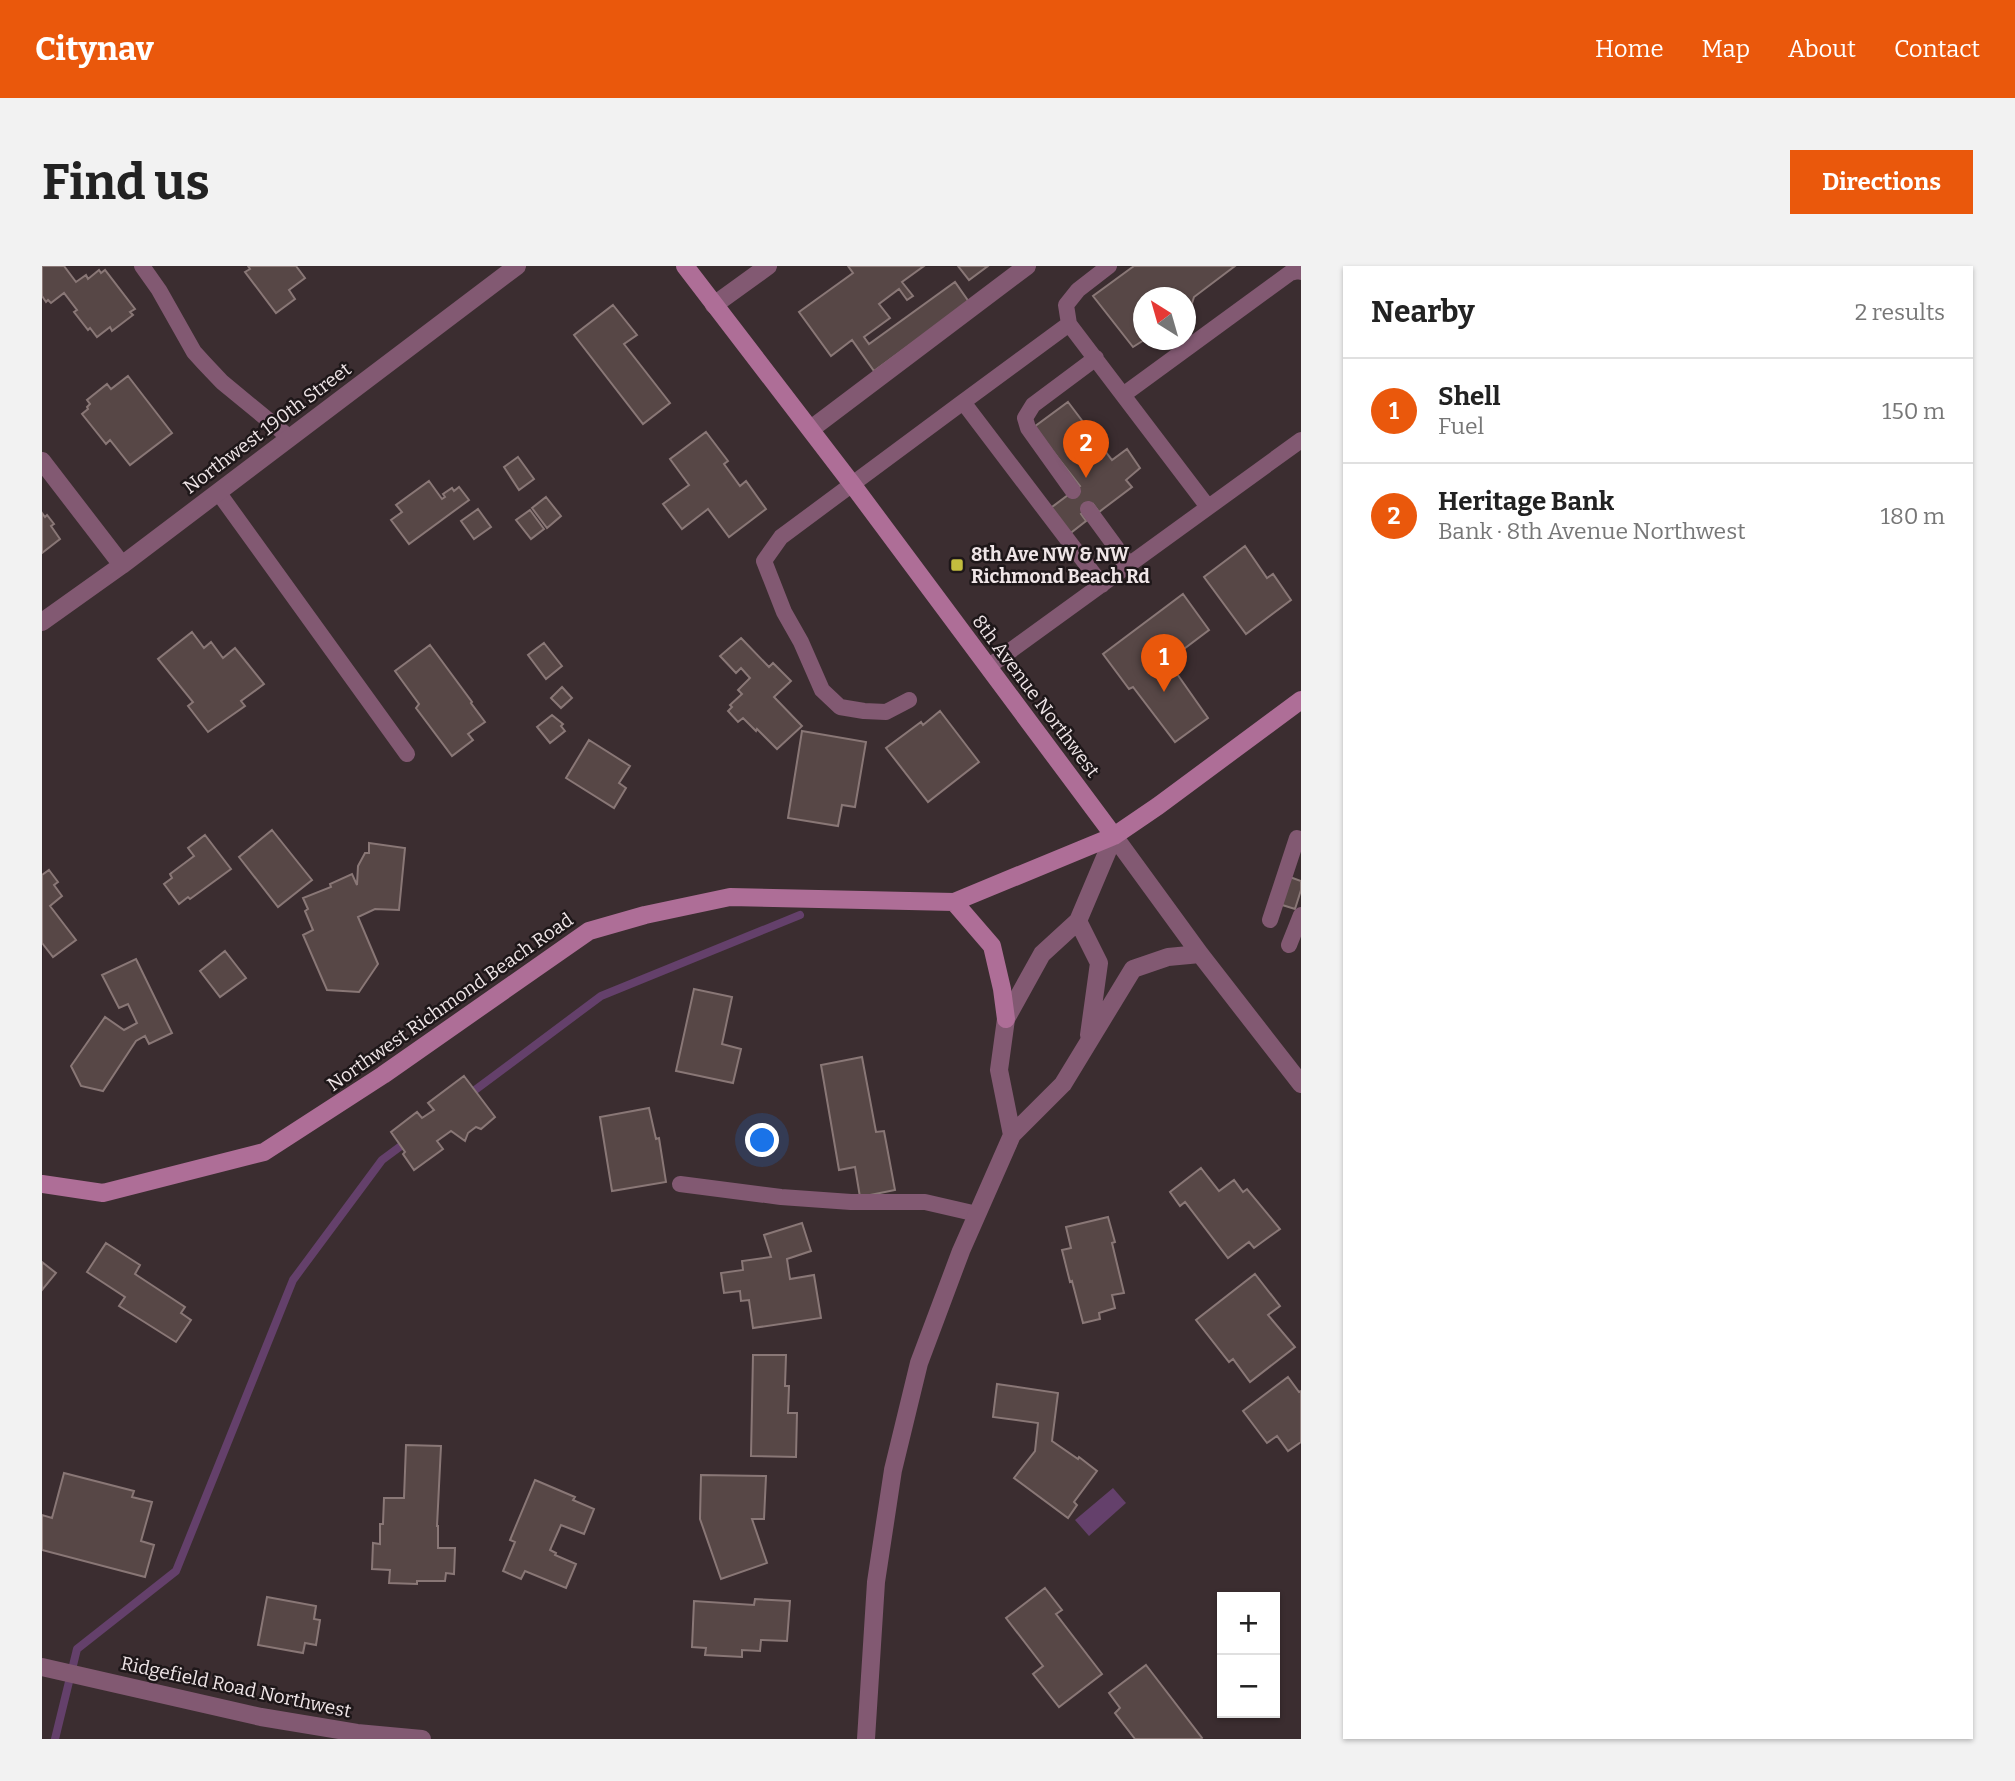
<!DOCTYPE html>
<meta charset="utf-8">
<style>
body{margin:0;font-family:Bitter,serif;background:#f2f2f2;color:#222}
.controls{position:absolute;right:21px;bottom:21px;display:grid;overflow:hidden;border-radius:0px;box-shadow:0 2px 5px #0004}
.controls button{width:63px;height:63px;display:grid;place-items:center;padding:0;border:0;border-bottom:2px solid #e0e0e0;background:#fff;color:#222;font:35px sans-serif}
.compass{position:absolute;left:1091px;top:21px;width:63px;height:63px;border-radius:50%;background:#fff;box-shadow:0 2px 5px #0004;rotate:323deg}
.you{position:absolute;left:721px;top:875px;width:24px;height:24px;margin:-18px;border:5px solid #fff;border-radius:50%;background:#1a73e8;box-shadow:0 0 0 10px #1a73e833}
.badge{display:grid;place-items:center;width:46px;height:46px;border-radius:50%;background:#ea580c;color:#fff;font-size:23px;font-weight:700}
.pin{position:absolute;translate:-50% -58px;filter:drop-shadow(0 2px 4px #0008)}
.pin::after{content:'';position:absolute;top:37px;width:24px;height:21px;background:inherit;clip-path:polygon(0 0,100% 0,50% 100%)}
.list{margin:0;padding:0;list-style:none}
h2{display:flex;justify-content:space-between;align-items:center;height:91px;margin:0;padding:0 28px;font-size:30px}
h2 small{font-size:23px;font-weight:400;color:#767676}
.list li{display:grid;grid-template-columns:46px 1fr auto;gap:21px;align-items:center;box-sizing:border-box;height:105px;padding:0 28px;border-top:2px solid #e0e0e0}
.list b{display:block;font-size:26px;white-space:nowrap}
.list p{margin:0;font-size:23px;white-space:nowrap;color:#767676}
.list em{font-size:23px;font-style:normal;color:#767676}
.map{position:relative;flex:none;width:1259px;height:1473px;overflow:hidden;border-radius:0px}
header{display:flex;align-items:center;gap:42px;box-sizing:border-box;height:98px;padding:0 35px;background:#ea580c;color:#fff}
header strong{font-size:33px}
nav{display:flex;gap:38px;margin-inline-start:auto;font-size:24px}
.intro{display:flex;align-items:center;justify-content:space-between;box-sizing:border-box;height:168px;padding:0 42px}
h1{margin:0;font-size:49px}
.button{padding:18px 32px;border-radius:0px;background:#ea580c;color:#fff;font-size:24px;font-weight:700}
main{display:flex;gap:42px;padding:0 42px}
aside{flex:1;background:#fff;border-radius:0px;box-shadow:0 2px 5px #0004}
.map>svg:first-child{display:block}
</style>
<header>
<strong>Citynav</strong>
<nav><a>Home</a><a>Map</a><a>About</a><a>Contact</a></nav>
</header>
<div class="intro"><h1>Find us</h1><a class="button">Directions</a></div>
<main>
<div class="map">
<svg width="1259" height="1473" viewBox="0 0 1259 1473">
<rect width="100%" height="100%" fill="#3b2d30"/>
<!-- water -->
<path fill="#64406b" d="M1071,1222l13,15 -37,33 -14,-16z"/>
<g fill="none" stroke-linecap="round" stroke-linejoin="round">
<!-- stream -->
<path stroke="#64406b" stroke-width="8" d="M425,830l134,-100 199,-81
M13,1473l22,-90 99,-78 117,-291 89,-120 27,-20"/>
</g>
<!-- building -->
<path fill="#574746" stroke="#897776" stroke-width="2" d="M0,0h22l12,16 10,-7 2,4 11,-9 2,3 4,-3 30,39 -5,3 3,3 -21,16 -2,-4 -13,10 -7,-9 -2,2 -14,-18 3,-2 -13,-17 -13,10 -3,-3 -2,2 -4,-6z
M206,0h48l9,12 -16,12 6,9 -19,14 -31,-41 5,-3z
M806,0h76l-22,16 11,14 -6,4 -8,-11 -20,15 11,14 -26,19 5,7 86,-62 14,20 -95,69 -22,-31 -21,16 -32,-44 54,-39z
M916,0h30l-19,14z
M1092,0h101l-41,31 -8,25 -1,-24h-42l1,42 -11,7 -40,-51z
M571,39l24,30 -13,9 46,59 -27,21 -69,-89z
M86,110l44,57 -42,32 -20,-25 -4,4 -24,-30 6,-5 -1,-2 3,-3 -3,-4 20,-16 4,5z
M1026,136l44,58 15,-11 13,19 -14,12 6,7 -33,25 -6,-8 -12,10 5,7 -18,14 -20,-25 32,-24 -46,-59z
M664,166l22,29 -4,3 16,22 6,-5 20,28 -37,28 -21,-28 -26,20 -19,-25 26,-19 -19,-26z
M476,191l16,22 -15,11 -15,-23z
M387,215l13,18 3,-2 -2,-3 9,-6 2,3 5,-4 10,13 -60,44 -18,-24 11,-8 -6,-7z
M504,231l15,19 -14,12 -15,-20z
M436,243l13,18 -17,12 -13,-18z
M488,244l14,19 -13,10 -15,-19z
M0,247l3,4 2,-2 7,9 -3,2 9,13 -18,14z
M1203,280l22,32 6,-4 18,26 -45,34 -42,-57z
M1141,328l26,36 -41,31 40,57 -33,24 -42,-55 -4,2 -26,-35z
M150,366l12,16 7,-6 12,16 12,-10 29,36 -23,17 4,5 -37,26 -20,-26 5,-4 -35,-43z
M699,372l28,29 4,-4 18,18 -17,16 28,29 -25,23 -20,-20 -1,2 -13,-13 -5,4 -10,-11 4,-4 -2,-2 12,-11 -4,-4 12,-12 -9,-10 -5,5 -16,-17z
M502,377l18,23 -16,13 -18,-24z
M388,379l42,57 -1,1 14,19 -17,12 5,6 -21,16 -36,-48 3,-4 -24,-33z
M520,421l10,11 -11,10 -10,-10z
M898,445l39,51 -51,40 -42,-54 35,-26 2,3z
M510,449l11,9 -2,2 4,5 -15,12 -13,-16z
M760,465l64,11 -11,65 -13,-2 -4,21 -50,-8z
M547,474l41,26 -11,17 7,5 -12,20 -48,-30z
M230,564l40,50 -34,27 -39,-50z
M163,569l26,34 -41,30 -2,-2 -9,7 -15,-20 8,-6 -2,-4 24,-18 -6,-8z
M327,577l36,5 -6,62 -24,-1 -17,8 20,47 -19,28 -32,-2 -24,-55 10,-5 -8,-19 3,-2 -5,-11 28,-11 -1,-3 22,-10 5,11 1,-19 7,-13h4z
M7,604l9,12 -4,3 8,11 -12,10 26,34 -23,17 -11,-14v-68z
M1245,610l14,5v9l-6,19 -16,-5z
M183,685l21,27 -26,19 -20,-26z
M94,693l36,74 -23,11 -4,-8 -9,5 -33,50 -22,-5 -10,-20 34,-49 19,13 13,-7 -9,-19 -9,4 -17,-33z
M652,723l38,8 -10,47 19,5 -8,34 -57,-12z
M820,791l14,75 8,-1 11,59 -35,7 -5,-30 -16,3 -18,-105z
M422,810l31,41 -14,12 -5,-2 -8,6 -3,8 -14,-10 -14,10 6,8 -29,21 -11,-16 2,-2 -14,-20 26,-20 5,6 12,-8 -6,-7z
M607,842l7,31 3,-1 7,44 -54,9 -12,-74z
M1159,902l18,23 15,-11 9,12 4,-3 33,40 -26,19 -5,-6 -21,16 -43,-56 -5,4 -10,-14z
M1066,951l7,25 -3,1 12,50 -12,2 3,13 -16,5 1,6 -17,4 -11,-42 -2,1 -8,-32 9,-2 -5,-21z
M760,957l9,28 -24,8 3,20 24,-4 7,43 -68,10 -4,-28 -8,1 -1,-10 -16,2 -3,-20 22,-3 -1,-9 29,-4 -7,-22z
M64,977l34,22 -5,9 50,33 -4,6 10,7 -15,22 -57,-36 6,-9 -38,-25z
M0,996l14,11 -14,17z
M1213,1008l25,32 -12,9 27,32 -45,35 -17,-23 -4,3 -33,-42z
M711,1089h33l-1,31h4l-1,27h9l-1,44 -45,-1z
M1246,1111l11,15 2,-1v51l-13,9 -11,-15 -10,7 -24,-32z
M955,1118l61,9 -6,48 26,18 1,-2 18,14 -23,31 3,3 -9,13 -54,-40 21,-27 3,-28 -45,-6z
M364,1179l35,1 -4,80h1v22h17l-1,26 -8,-1 -1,8h-28v3l-28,-1 1,-13 -18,-1 1,-26 7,1v-20h3l1,-26h20z
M22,1207l70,18 -2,6 20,5 -11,39 13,4 -9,32 -103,-27v-35l10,3z
M659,1209l65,1 -2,43h-12l15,44 -46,16 -21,-60z
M493,1214l40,17 -2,3 21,9 -10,25 -23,-9 -11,25 6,3 -1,2 21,9 -10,24 -41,-17 -4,8 -18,-8 12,-29 -5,-2z
M1003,1322l17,22 -6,4 46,60 -43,33 -26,-33 10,-8 -37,-48z
M225,1331l49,9 -2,13 6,1 -4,25 -11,-2 -2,10 -45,-8z
M713,1333l35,2 -3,40 -26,-1 -1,11 -18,-1v7l-37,-2 1,-7 -14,-1 2,-46 60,4z
M1104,1399l56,73 -1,1h-66l-20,-26 5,-5 -11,-15z"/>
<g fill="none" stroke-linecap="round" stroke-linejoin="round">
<!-- service -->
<path stroke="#825972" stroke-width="16" d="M100,0l17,24 35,62 10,11 18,19 68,56
M1027,58l-3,-19 12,-15 31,-24
M1081,129l167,-122 8,-2 3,1
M1031,225l-45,-63 -3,-10 8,-13 63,-47
M176,226l189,262
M1046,243l41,56
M1060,319l-139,-183 106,-78 139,183
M946,401l313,-227
M867,434l-23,12 -22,-1 -24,-4 -18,-17 -21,-48 -17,-30 -20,-51 17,-24 182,-135
M1228,654l27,-82
M1247,679l12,-30
M638,918l101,13 70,5h74l52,12"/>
<!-- minor -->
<path stroke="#825972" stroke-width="18" d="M672,39l54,-39
M769,163l216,-163
M0,195l80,104
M0,356l80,-57 395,-299"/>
<!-- tertiary -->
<path stroke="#825972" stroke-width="18" d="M1072,570l86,118 101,130
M1036,655l21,42 -10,72
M970,869l-13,-65 7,-51 36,-65 36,-33 36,-85
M0,1401l219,50 96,16 65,6
M824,1473l10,-157 17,-112 26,-107 42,-112 51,-116 51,-51 70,-115 35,-12 32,-3"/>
<!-- secondary -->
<path stroke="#ae6e97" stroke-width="18" d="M643,0l167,218 262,352
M912,636l38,44 10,43 4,30
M0,918l61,9 161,-41 119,-77 206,-144 56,-16 85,-18 224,5 160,-66 44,-30 143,-106"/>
</g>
<!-- markers -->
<rect fill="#c3bd3e" stroke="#1e1719" stroke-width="2.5" x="908" y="292" width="14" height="14" rx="3.5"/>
<g text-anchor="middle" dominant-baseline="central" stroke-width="5" stroke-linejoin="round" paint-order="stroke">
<!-- street labels -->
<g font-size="19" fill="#efe5e7" stroke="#1e1719">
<text transform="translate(225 162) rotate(-37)">Northwest 190th Street</text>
<text transform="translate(994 430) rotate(53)">8th Avenue Northwest</text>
<text transform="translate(408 736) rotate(-35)">Northwest Richmond Beach Road</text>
<text transform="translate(194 1421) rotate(12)">Ridgefield Road Northwest</text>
</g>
<!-- poi labels -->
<g font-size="19" font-weight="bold" fill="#efe5e7" stroke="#1e1719" text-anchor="start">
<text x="929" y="288">8th Ave NW &amp; NW<tspan x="929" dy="22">Richmond Beach Rd</tspan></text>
</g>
</g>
</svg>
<div class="controls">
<button>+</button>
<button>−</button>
</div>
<svg class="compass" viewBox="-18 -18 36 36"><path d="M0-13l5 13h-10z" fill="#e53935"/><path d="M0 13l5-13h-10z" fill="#767676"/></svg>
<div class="you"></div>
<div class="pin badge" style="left:1122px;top:426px">1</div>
<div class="pin badge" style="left:1044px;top:212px">2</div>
</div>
<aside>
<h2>Nearby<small>2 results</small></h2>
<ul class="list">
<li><span class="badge">1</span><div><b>Shell</b><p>Fuel</p></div><em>150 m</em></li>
<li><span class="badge">2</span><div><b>Heritage Bank</b><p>Bank · 8th Avenue Northwest</p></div><em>180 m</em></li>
</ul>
</aside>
</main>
